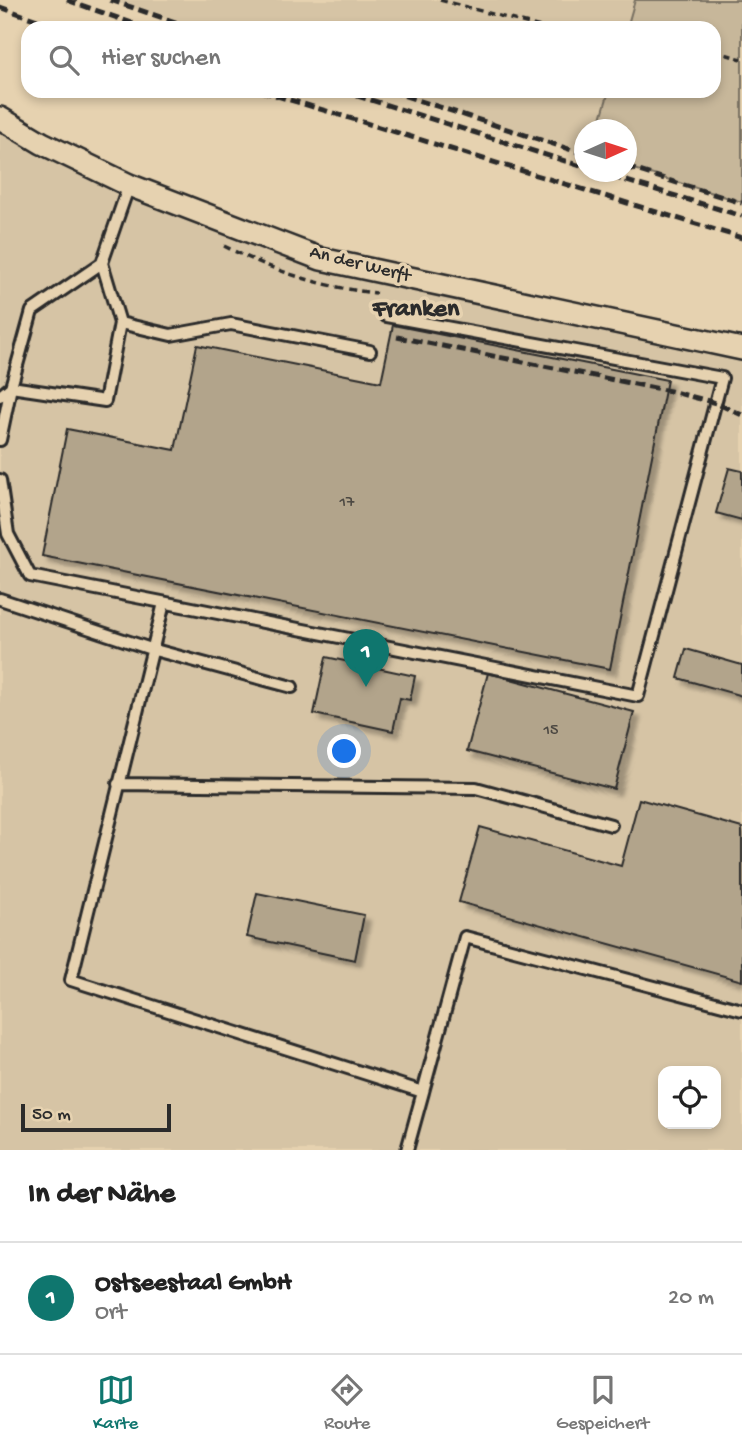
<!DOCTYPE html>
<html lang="de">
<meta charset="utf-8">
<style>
body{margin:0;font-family:"Gochi Hand",sans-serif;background:#f6f6f6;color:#222}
.controls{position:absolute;right:21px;bottom:21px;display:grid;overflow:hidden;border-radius:14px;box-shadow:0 4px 10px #0003}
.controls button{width:63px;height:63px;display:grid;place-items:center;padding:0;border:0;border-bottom:2px solid #e0e0e0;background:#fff;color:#222;font:35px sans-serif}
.compass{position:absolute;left:574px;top:119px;width:63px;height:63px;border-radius:50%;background:#fff;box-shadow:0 4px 10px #0003;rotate:87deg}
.scale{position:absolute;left:21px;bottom:18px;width:150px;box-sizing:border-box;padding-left:7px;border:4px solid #2b2b2b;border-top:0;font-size:19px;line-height:24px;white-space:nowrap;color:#2b2b2b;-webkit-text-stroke:5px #e6d2b0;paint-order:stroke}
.you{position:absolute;left:345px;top:752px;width:24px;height:24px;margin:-18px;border:5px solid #fff;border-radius:50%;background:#1a73e8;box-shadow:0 0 0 10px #1a73e833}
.badge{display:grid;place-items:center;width:46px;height:46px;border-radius:50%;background:#0f766e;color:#fff;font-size:23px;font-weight:700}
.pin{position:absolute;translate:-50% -58px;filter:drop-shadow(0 2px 4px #0008)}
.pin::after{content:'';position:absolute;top:37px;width:24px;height:21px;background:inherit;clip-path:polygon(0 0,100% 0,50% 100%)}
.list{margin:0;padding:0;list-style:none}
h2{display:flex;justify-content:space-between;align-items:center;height:91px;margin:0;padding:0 28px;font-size:30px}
h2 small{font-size:23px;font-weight:400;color:#767676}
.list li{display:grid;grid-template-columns:46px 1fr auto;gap:21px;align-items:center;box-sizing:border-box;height:112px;padding:0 28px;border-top:2px solid #e0e0e0}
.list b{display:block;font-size:26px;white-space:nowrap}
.list p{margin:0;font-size:23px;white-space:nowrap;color:#767676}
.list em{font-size:23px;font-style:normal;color:#767676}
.icon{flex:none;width:38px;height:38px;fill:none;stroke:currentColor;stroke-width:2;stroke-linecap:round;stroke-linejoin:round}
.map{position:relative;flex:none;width:742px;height:1150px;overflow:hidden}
.search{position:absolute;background:#fff;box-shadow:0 4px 10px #0003;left:21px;right:21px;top:21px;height:77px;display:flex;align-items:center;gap:18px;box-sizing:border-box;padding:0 24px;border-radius:21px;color:#767676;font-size:26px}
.sheet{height:203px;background:#fff}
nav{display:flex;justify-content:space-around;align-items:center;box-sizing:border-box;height:98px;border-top:2px solid #e0e0e0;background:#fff;font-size:19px;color:#767676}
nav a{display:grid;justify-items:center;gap:4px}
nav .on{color:#0f766e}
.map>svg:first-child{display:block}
</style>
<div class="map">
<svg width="742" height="1150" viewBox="0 0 742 1150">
<defs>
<filter id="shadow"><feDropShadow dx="6" dy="6" stdDeviation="2" flood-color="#0004"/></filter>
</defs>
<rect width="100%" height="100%" fill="#e6d2b0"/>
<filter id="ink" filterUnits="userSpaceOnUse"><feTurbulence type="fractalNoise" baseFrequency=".0143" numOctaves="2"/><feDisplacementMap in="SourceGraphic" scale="14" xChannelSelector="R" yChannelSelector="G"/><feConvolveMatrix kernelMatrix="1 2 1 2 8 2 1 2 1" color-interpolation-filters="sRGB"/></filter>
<g filter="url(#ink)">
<!-- built -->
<path fill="#d6c4a5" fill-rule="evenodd" d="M110,0h525l-8,28h-434z
M390,91h219l-11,38 -14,1v24z
M0,118l321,141 421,90v801h-742zM663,1071h53v53h-53z"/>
<!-- green -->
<path fill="#c7b79a" stroke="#797162" stroke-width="2" d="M635,0h107v202l-115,-35 -1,-37 -28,-1 11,-38h105v-63h-87z"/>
<!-- building -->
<path fill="#b2a48b" stroke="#2b2b2b" stroke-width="2" filter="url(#shadow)" d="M393,325l274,55 -57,289 -568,-113 25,-127 108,21 22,-105 184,37z
M729,468l13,3v49l-26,-7z
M686,649l56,16v31l-64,-18z
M326,657l89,19 -5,24 -10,-2 -7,33 -79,-17z
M488,673l146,39 -20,77 -147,-38z
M639,799l103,29v153l-283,-79 21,-75 141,39z
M257,893l107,22 -9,45 -108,-23z"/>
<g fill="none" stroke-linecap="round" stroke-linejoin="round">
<!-- service casing -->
<g stroke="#2b2b2b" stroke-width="16">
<path id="service" d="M102,263l18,60 51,12 60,-11 139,27
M0,396l11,-9 21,-76 70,-48 27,-78
M0,440l11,-53 94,14 15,-78
M0,480l8,54 22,42 608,120 84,-318 -336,-62
M0,599l151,50 141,38
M164,603l-93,377 352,112 -16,58
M118,784l358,4 135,37
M423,1092l42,-155 277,73"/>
</g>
<!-- minor casing -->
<g stroke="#2b2b2b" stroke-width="26">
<path id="minor" d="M0,118l42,25 87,42 192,74 421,90"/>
</g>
<!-- path -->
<path stroke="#2b2b2b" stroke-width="3.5" stroke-dasharray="7 5" stroke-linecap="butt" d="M440,0l104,28
M714,51l28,8
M224,246c50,25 97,41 152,47"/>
<!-- service -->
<use href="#service" stroke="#e6d2b0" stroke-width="10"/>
<!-- minor -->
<use href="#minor" stroke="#e6d2b0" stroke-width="21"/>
<!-- rail -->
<path stroke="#2b2b2b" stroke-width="5" stroke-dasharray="10 5" stroke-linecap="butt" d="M67,0l79,28
M110,0l83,28
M0,7l60,21
M261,91l481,147
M342,91l242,76
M390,91l194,63
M626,167l116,36
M597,172l145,44
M397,337l273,54 46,12 26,12"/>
</g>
</g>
<g text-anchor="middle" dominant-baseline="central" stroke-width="7" stroke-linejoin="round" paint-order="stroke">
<!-- number labels -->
<g font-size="16" fill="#4d4943">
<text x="347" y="503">17</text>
<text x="551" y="731">15</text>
</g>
<!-- street labels -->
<g font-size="19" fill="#2b2b2b" stroke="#e6d2b0">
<text transform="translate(360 265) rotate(14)">An der Werft</text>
</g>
<!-- district labels -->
<g font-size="26" font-weight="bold" fill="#2b2b2b" stroke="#e6d2b0">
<text x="416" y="310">Franken</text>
</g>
</g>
</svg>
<div class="controls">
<button><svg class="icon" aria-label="locate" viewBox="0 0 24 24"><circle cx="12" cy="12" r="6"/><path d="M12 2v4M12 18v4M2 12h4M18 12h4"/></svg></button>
</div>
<svg class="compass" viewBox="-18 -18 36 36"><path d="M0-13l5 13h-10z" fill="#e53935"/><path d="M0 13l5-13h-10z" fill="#767676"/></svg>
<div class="scale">50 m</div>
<div class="you"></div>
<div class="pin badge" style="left:366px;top:687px">1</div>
<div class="search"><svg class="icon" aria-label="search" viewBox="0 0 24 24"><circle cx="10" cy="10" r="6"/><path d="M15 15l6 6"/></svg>Hier suchen</div>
</div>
<section class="sheet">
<h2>In der Nähe<small></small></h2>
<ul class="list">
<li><span class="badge">1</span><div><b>Ostseestaal GmbH</b><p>Ort</p></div><em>20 m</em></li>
</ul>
</section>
<nav>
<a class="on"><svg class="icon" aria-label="map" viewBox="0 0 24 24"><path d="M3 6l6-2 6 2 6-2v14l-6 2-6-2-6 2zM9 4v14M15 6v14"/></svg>Karte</a>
<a><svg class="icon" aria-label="directions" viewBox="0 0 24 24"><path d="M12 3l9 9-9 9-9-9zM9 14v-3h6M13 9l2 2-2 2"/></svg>Route</a>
<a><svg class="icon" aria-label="saved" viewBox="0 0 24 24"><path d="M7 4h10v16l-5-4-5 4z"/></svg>Gespeichert</a>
</nav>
